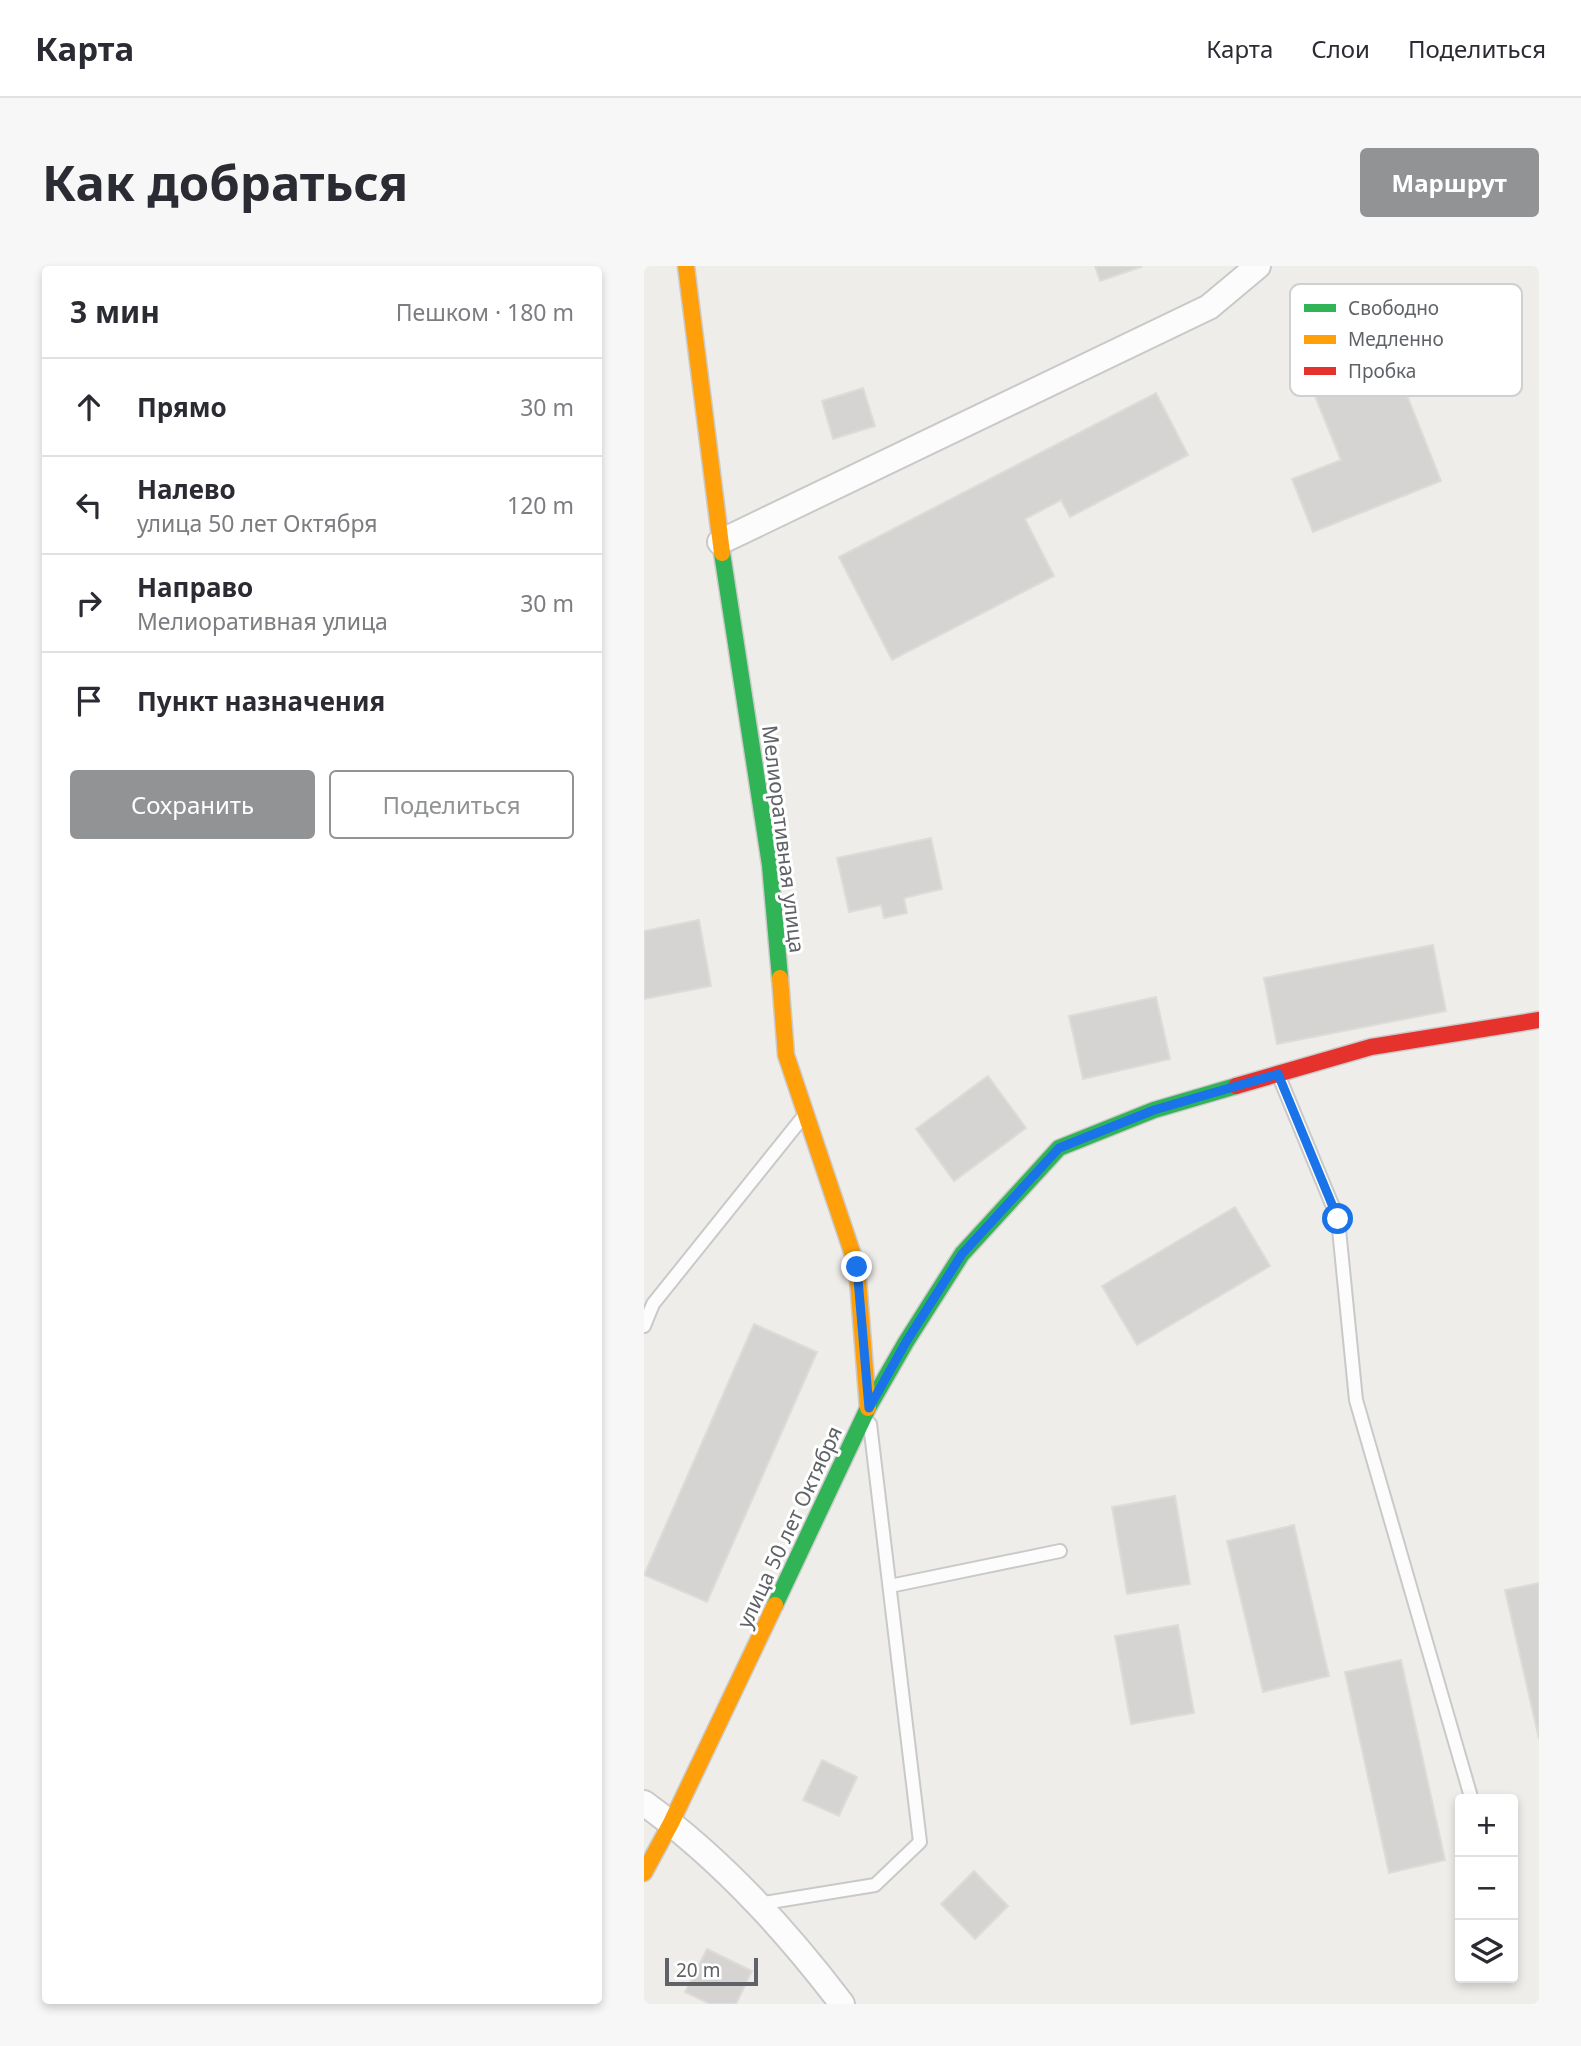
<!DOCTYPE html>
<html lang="ru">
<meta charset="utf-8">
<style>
body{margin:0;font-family:"Noto Sans",sans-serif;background:#f7f7f7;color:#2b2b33}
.controls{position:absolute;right:21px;bottom:21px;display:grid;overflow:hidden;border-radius:7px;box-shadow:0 4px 10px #0003}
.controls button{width:63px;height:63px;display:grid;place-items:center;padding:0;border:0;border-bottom:2px solid #e1e1e2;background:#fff;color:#2b2b33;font:35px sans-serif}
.scale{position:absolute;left:21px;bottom:18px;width:93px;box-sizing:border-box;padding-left:7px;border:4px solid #5f6266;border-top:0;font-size:19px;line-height:24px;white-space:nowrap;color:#5f6266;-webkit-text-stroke:5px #fff;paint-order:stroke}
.stop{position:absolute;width:21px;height:21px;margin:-16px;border:5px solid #1a73e8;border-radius:50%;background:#fff}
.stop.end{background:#1a73e8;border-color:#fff;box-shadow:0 2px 7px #0008}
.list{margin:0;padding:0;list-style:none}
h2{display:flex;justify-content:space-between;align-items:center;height:91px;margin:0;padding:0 28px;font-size:30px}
h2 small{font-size:23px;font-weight:400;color:#7c7c81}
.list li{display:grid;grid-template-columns:46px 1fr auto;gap:21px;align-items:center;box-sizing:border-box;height:98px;padding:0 28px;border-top:2px solid #e1e1e2}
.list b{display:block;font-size:26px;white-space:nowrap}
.list p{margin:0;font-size:23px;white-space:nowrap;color:#7c7c81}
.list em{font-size:23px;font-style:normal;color:#7c7c81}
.actions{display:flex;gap:14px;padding:21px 28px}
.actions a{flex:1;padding:16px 0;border:2px solid #919394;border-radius:7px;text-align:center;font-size:24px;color:#919394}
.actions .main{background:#919394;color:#fff}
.icon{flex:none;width:38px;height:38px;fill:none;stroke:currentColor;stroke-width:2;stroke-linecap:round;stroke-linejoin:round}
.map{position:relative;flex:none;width:895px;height:1738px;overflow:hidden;border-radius:7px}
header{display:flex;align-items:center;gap:42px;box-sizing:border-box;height:98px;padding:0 35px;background:#fff;border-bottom:2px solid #e1e1e2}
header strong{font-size:33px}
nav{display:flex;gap:38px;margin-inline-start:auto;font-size:24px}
.intro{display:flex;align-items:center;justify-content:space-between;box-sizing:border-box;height:168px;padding:0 42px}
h1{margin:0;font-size:49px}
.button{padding:18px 32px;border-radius:7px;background:#919394;color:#fff;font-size:24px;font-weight:700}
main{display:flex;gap:42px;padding:0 42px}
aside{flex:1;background:#fff;border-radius:7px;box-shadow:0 4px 10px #0003}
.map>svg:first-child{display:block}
</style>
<header>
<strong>Карта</strong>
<nav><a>Карта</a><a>Слои</a><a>Поделиться</a></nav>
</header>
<div class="intro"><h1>Как добраться</h1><a class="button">Маршрут</a></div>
<main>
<aside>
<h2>3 мин<small>Пешком · 180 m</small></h2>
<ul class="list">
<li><svg class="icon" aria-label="ahead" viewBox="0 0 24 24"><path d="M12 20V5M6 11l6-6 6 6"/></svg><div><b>Прямо</b></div><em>30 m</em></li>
<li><svg class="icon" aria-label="left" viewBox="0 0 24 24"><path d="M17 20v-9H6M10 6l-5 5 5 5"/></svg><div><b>Налево</b><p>улица 50 лет Октября</p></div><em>120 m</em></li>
<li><svg class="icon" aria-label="right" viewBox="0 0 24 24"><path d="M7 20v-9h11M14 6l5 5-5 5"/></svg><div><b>Направо</b><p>Мелиоративная улица</p></div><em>30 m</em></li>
<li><svg class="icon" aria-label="arrive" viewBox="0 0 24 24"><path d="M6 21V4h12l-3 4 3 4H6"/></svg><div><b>Пункт назначения</b></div></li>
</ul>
<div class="actions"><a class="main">Сохранить</a><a>Поделиться</a></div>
</aside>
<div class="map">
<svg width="895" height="1738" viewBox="0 0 895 1738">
<rect width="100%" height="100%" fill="#eeede9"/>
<!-- building -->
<path fill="#d5d4d2" stroke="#dedcd8" stroke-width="2" d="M451,0h45l1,1 -41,14z
M749,94l48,121 -128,51 -21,-53 49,-19 -28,-69z
M219,122l12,38 -42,13 -11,-38z
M512,127l32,62 -118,62 -9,-17 -36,19 29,57 -162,84 -53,-103z
M287,572l11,51 -38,9 3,15 -23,5 -3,-13 -32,7 -12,-54z
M55,654l12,66 -67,13v-68z
M789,679l13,66 -169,33 -13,-66z
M512,731l14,62 -87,20 -14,-63z
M344,810l38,52 -72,53 -38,-52z
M591,941l35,59 -133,79 -35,-59z
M110,1058l63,28 -110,250 -63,-27z
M531,1230l15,88 -63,10 -15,-87z
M650,1259l35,151 -66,16 -36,-151z
M895,1317v156l-34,-149z
M534,1359l16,88 -63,11 -16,-88z
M757,1394l44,200 -56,13 -44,-201z
M178,1494l35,17 -18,39 -36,-16z
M330,1605l34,35 -33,33 -34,-35z
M63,1683l45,22 -16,33h-26l-25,-12z"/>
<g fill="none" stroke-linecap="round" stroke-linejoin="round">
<!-- lane casing -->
<g stroke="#c9c9c9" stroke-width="16">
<path id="lane" d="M634,808l60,145 18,181 115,397
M0,1060l9,-22 150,-187
M246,1320l170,-35
M114,1638l117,-19 45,-43 -50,-418"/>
</g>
<!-- street casing -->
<g stroke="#c9c9c9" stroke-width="28">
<path id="street" d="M76,276l489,-235 49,-41
M0,1537c76,55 142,127 198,201"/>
</g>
<!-- fast casing -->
<g stroke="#cbcbcb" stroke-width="19">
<path id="fast" d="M78,287l48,312 10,113
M131,1339l93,-197 38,-66 56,-88 97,-106 95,-38 82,-24"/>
</g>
<!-- slow casing -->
<g stroke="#cbcbcb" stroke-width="19">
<path id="slow" d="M42,0l36,287
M136,712l6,77 71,212 11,141
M0,1607l27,-50 104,-218"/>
</g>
<!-- jam casing -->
<g stroke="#cbcbcb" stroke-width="19">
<path id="jam" d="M592,820l135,-39 168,-27"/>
</g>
<!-- lane -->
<use href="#lane" stroke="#fcfcfc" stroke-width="12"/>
<!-- street -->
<use href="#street" stroke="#fcfcfc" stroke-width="24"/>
<!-- fast -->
<use href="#fast" stroke="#30b455" stroke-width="16"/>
<!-- slow -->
<use href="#slow" stroke="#ff9f0a" stroke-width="16"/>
<!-- jam -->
<use href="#jam" stroke="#e5322d" stroke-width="16"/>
</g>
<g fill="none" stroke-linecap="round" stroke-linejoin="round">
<!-- route -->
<path stroke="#1a73e8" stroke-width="9" d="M213,1001l12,141 37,-66 56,-88 97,-106 95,-38 124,-36 60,145"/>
</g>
<g text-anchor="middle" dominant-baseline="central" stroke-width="6" stroke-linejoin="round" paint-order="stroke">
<!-- street labels -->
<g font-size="21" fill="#5f6266" stroke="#fff">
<text transform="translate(140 573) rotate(83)">Мелиоративная улица</text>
<text transform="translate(145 1261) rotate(-65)">улица 50 лет Октября</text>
</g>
</g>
<!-- legend -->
<rect x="646" y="18" width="232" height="112" rx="10" fill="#fff" stroke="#cfd0d1" stroke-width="2"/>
<rect x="660" y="38" width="32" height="8" fill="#30b455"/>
<rect x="660" y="69" width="32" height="9" fill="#ff9f0a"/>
<rect x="660" y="101" width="32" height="8" fill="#e5322d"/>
<g font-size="19" fill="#5f6266">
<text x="704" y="49">Свободно</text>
<text x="704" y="80">Медленно</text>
<text x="704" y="112">Пробка</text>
</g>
</svg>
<div class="controls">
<button>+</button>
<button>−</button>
<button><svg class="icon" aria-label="layers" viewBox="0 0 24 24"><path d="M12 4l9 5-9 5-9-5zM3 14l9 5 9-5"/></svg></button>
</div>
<div class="scale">20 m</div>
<div class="stop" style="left:694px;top:953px"></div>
<div class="stop end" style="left:213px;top:1001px"></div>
</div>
</main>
